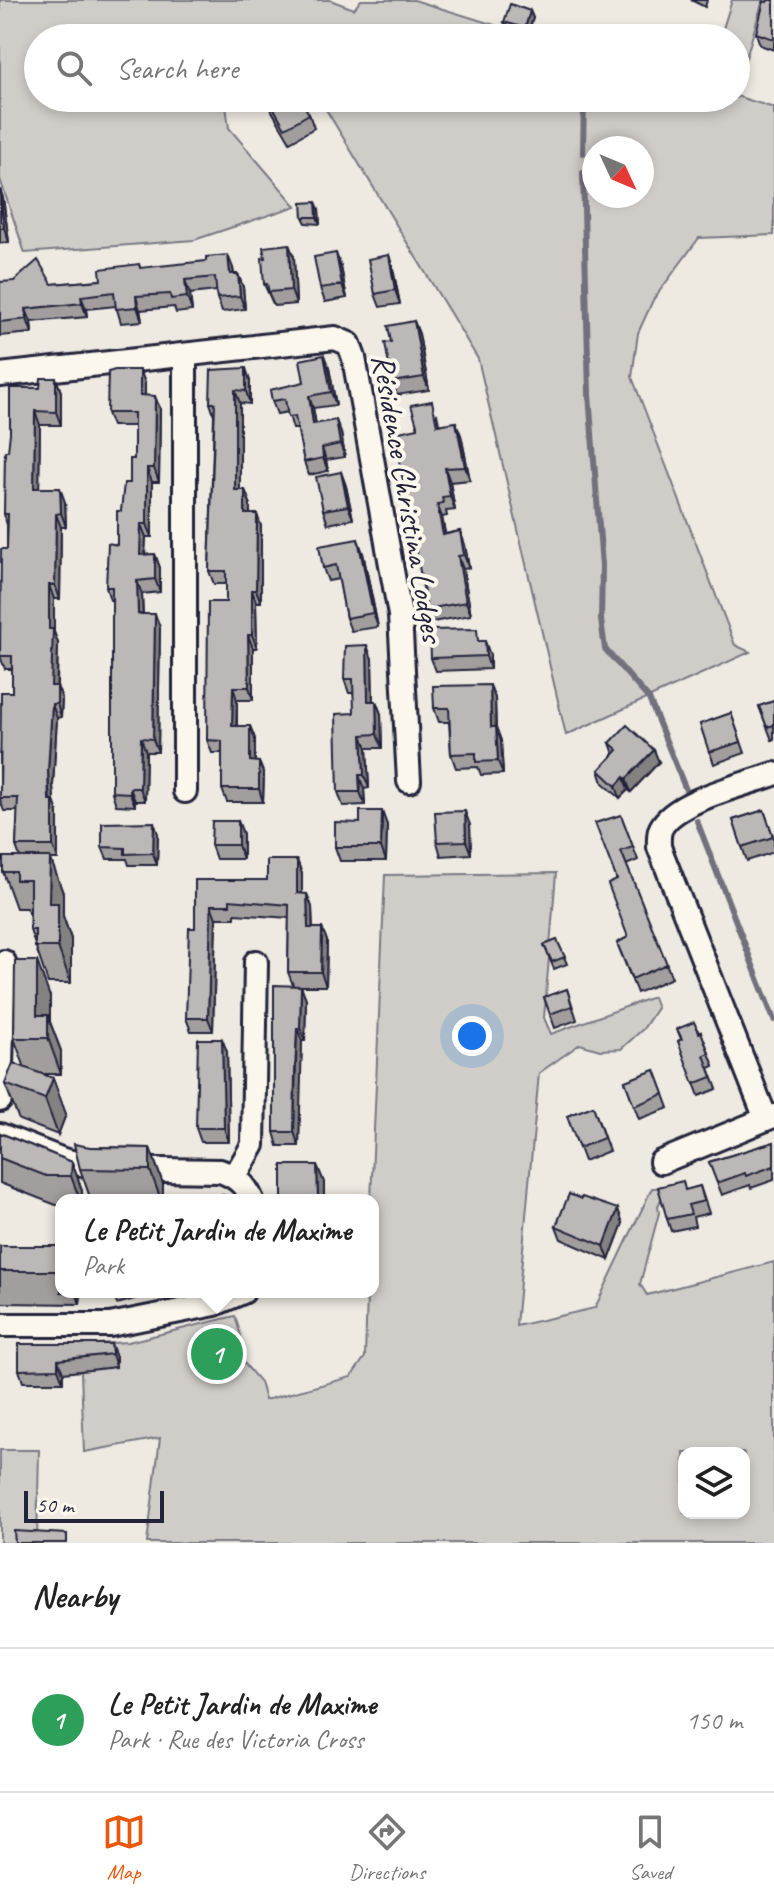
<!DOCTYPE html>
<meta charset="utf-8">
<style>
body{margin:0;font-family:Caveat,sans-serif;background:#f2f2f2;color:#222}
.controls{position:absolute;right:24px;bottom:24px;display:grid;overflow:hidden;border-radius:16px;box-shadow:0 4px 12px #0003}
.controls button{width:72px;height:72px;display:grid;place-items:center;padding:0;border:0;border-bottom:2px solid #e0e0e0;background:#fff;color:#222;font:40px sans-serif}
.compass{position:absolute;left:582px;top:136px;width:72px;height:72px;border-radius:50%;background:#fff;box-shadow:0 4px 12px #0003;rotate:134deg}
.scale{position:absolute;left:24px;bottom:20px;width:140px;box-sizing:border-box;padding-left:8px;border:4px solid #22223b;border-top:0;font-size:22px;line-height:28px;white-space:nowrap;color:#22223b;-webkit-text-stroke:6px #fbf7ec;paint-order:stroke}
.you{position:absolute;left:472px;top:1036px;width:28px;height:28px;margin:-20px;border:6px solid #fff;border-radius:50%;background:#1a73e8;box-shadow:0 0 0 12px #1a73e833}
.badge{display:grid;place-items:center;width:52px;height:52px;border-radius:50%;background:#ea580c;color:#fff;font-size:26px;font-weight:700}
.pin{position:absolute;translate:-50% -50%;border:4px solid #fff;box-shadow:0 2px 8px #0006}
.popup{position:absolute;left:55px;top:1194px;width:324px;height:104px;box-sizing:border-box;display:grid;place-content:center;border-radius:16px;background:#fff;filter:drop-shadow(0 2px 6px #0005);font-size:26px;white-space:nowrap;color:#767676}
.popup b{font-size:30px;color:#222}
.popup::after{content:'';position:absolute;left:50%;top:100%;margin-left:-16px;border:16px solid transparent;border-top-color:#fff}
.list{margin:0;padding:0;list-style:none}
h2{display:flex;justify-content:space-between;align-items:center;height:104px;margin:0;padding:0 32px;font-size:34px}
h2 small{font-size:26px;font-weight:400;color:#767676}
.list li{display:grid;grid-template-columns:52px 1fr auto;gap:24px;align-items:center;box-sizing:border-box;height:144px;padding:0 32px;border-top:2px solid #e0e0e0}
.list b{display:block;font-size:30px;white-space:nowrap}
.list p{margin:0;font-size:26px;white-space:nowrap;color:#767676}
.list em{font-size:26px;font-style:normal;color:#767676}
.icon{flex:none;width:44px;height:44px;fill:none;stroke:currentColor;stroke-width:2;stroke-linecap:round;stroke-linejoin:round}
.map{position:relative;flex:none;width:774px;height:1543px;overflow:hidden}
.search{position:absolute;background:#fff;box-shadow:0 4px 12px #0003;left:24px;right:24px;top:24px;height:88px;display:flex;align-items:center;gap:20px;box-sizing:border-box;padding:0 28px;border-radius:44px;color:#767676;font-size:30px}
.sheet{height:248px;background:#fff}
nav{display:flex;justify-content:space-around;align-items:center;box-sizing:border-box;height:112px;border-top:2px solid #e0e0e0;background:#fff;font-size:22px;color:#767676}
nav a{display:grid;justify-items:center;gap:4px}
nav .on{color:#ea580c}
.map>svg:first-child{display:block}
</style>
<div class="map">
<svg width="774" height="1543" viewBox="0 0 774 1543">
<rect width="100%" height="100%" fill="#eeeae2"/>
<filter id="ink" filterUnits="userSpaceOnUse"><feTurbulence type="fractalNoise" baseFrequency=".0125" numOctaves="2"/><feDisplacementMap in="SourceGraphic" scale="16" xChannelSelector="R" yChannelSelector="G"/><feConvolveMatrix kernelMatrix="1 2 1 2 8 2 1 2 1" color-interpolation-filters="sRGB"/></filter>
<g filter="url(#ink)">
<!-- green -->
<path fill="#d0cdc9" stroke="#797882" stroke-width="2" fill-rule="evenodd" d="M0,0h330l24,9 7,-9h53l123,38h-499v60h187l4,30 67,78 -102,34 -169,13 -25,-74z
M732,0h31l-27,92v-54h-16z
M736,96l38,12v127l-75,3 -46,62 -15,33 -6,44 103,268 15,7 -184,83 -88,-376 -159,-261h417zM594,148h48v48h-48z
M556,873l-12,145 7,16 102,-37 4,11 -14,21 -22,20 -21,1 -20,-6 -41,29 -23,253 79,-18 57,-120h14l-8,18 1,7 -19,71 7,11 127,-33v281h-627l13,-105 -76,14 -4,-107 48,-3 107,-26 6,20 3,27 16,19 5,18 86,-23 14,-20 2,-65h6l-2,-92 14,-325zM684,1453h60v60h-60z
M0,1450h39l-2,93h-37z"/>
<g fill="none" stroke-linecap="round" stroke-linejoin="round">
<!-- stream -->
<path stroke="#716f7c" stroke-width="6" d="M583,153l1,-55
M583,173l6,221 13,172 -1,54 4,29 44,50 37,91
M697,821l77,199"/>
<!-- minor casing -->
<g stroke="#22223b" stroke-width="28">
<path id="minor" d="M185,355v436
M0,375l335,-37 14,6 5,14 46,257 9,166
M774,774c-29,11 -99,26 -113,54 -3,6 -2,12 -2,19l107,272 8,-3
M0,1100l4,-138
M0,1135l63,25 40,9 117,2c17,6 25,13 32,29
M661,1162l105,-43
M235,1176l18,-31 3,-183
M0,1325h110l105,-21 28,-12"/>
</g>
<!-- minor -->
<use href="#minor" stroke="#fbf7ec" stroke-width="22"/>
</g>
<!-- wall -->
<path fill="#a29e9e" stroke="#22223b" stroke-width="2" d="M691,0h16l-2,7z
M774,0v50l-14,-5 -4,-12 11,-31z
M530,11l3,7 -6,17 -20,-6 -3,-7z
M268,98l41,16 5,14 -24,14 -18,-31z
M0,189l3,9 6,44 -9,1z
M319,209l1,15 -14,-1 -3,-6z
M389,255l4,14 7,35 -20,3 -5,-13z
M294,257l2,47 -22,2 -10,-22z
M139,264l1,4h93l1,6h4l5,13 2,22 -23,3 -5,-14 -1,-7 -26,3 2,17 -16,2 -2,-6 -34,3 2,11 -21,2 -5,-17 -30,3 1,8 -56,5 1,11 -32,3v-54l52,2 49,-4z
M341,267l6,31 -22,4 -5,-14z
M414,321l5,13 10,56 -32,5 -5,-13 -1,-40z
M329,368l7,37 -23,3 3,16 25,9 4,24 -19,3 2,11 -19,4 -5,-13 -6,-33h-5l-5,-17 -11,2 -5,-13z
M140,370l5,13v12l15,14 -1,73h-7v55h-6l-1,18 10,-1 5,14v24l-18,2 1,20 17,13 -2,125h-12l-1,49h-10v5l-19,-1 -4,-13v-192h-2l-4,-13 11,-42 4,-34 9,-28 4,-24v-33h-22l-5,-13z
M56,378l5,14v33h-21l-1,63 26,14 1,25h-5l-1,72h-6v33l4,11 -1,43 5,13 -1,18 -4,1 -4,67 1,16 4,12v46h-8l13,34v23l8,23v44h-23l-18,-53v-14l-4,-8h-10l-13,-36 17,-15 -4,-11 2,-35h-14l-4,-11v-45l12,-63v-23h-7l-5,-13 7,-107v-24l-3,-11 36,-126z
M250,381v23l-10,-1v87h5l5,13v11l11,12v76h-5l1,46h-4v52h-16v26h13l5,13v22l9,13 -1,28h-36l-5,-13v-36h-10l-5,-13 19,-138v-18h-12l-5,-13 5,-156 -4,-12z
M437,414l2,10 22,11 9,45 -20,2 5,28 -9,1 1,5 -5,1 3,17 15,-3 5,14 4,23 -6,1 8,46 -39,7 -5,-13 -9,-181z
M341,472l5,14 7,33 -25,5 -5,-14z
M363,553l15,74 -27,4 -5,-13 -7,-39 -11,2 -5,-13z
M482,641l8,14v14l-54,2 -5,-13z
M372,659l1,42h3l5,13 1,34h-15l2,40 -5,1 1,16 -22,1 -5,-14 16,-79v-20h-5l-5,-14z
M495,698l1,29 5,14 2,33 -22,1 -3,-8 -22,1 -5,-14 -2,-32h-10l-5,-14z
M774,701v38l-2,1 -13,-34z
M731,713l14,40 -31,11 -14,-40z
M610,743l49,19 -28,30 -3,-2 -8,8 -17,-15 -4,-13 15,-16z
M764,810l10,28v14l-27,9 -14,-41z
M621,815l17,45 -12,5 46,113 -35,15 -20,-50 11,-6 -12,-57z
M238,821l5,13v25h-27l-5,-14z
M387,825l-1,36h-46l-5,-14z
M470,825l1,29 -30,2 -4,-14z
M158,834l-1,31h-28l-2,-6h-20l-5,-12z
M297,860l5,14v20h5l5,13 1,21h9l5,13 -1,45h-25l5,13 -1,42h-3l-2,45 -1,60h-21l-4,-14 19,-147 -5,-13 1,-54 -54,-4v4h-19l-3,113h-22l-5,-13 9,-90v-48h72z
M557,940l10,24 -13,5 -10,-24z
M567,989l10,31 -22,8 -11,-31z
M50,997v25l11,29v23h-20l25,40 -8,21 -39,-15 -14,-36 20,-16 -11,-30z
M677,1029l22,4 2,-1 13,34 -5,2 8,21 -18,7 -21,-55 3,-2z
M222,1039l5,13 2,90h-28l-5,-14z
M655,1070l14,38 -30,11 -14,-38z
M593,1106l16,45 -25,10 -17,-45z
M0,1133l72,29 10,29v9h-21v5h-5l-56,-22z
M774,1142v38l-23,8 -1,-3 -28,10 -13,-33z
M90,1147l60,1 13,36v16h-72l-11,-31z
M700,1186l9,27 -16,4 2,9 -24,5 -4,-12 19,-29z
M623,1223l-14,37 -48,-21 -5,-13z
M61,1246v46h20l-1,12 -80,-1v-56z
M112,1292h47l-42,12z
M111,1344l5,13v10l-53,6v9h-40l-4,-12z"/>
<!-- shaded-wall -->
<path fill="#848181" stroke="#22223b" stroke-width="2" d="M530,11l3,7 -6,17 -2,-7z
M0,189l3,9 6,44 -5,-14z
M316,202l3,7 1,15 -3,-7z
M289,244l5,13 2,47 -5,-14z
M336,253l5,14 6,31 -5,-13z
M228,255l5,13 2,20 -5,-14z
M389,255l4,14 7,35 -5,-14z
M238,274l5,13 2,22 -5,-13z
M185,280l5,14 2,17 -5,-14z
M81,296l5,13 1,8 -5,-14z
M136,296l4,14 2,11 -5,-14z
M26,309l5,13 1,11 -5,-14z
M414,321l5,13 10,56 -5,-13z
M324,355l5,13 7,37 -5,-13z
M246,368l4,13v23l-4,-13z
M140,370l5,13v25l-5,-13z
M56,378l5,14v33l-5,-13z
M235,390l5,13v100l-5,-13z
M155,396l5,13 -1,73 -5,-14z
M309,396l4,12 5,29 -5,-13z
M35,411l5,14 -1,77 -5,-14z
M336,420l5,13 4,24 -5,-13z
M456,422l5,13 9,45 -5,-13z
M322,448l4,12 2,11 -5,-13z
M147,468l5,14v55l-5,-13z
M445,468l5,14 5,28 -5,-14z
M341,472l5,14 7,33 -5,-13z
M60,488l5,14 1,25 -5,-14z
M245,490l5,13v24l-5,-13z
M437,504l5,13 6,31 -5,-13z
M56,514l5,13 -1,72 -5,-14z
M257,514l4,12v76l-5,-12z
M141,524l5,13 -2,31 -4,-13z
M460,531l5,14 4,23 -5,-13z
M358,539l5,14 15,74 -5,-14z
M155,554l5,14v24l-5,-13z
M458,556l5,13 8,46 -5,-13z
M137,581l5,13 1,33 -5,-13z
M49,585l5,14v33l4,11 -2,56 -5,-13 -2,-57z
M252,590l4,12 1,46 -5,-13z
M155,614l5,13 -2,125 -5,-13z
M248,635l5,13v52l-4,-13z
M485,641l5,14v14l-4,-13z
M367,645l5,14 1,56 -5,-14z
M490,685l5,13 1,43 -5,-14z
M57,686l5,13 -1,18 -4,-13z
M233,687l4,13 -1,38 -4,-12z
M376,701l5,13 1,34 -5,-14z
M52,704l5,14 -4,67 1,16 4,12v46l-5,-13 -5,-75z
M250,726l5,13v35l-5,-13z
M496,727l5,14 2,33 -5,-13z
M362,735l5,13 2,40 -5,-13z
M141,738l5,14 -1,49 -5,-13z
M654,750l5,12 -28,30 -5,-13z
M259,762l5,12 -1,28 -4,-13z
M359,775l5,14 1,16 -5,-13z
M624,777l4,13 -8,8 -4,-12z
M130,788l5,13v5l-5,-13z
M382,811l5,14 -1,36 -5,-14z
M465,811l5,14 1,29 -5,-13z
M238,821l5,13v25l-5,-14z
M154,822l4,12 -1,31 -4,-12z
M50,857l13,36v23l8,23v44l-13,-36 -9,-44z
M297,860l5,14v33l-5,-14z
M307,894l5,13 1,34 -5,-13z
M211,905l5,13 -3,113 -5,-13z
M322,928l5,13 -1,45 -5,-14z
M37,961l13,36v25l11,29v23l-13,-36 -11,-23z
M301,986l5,13 -1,42 -5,-13z
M297,1028l5,13 -3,105 -5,-14z
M222,1039l5,13 2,90 -5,-14z
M53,1078l13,36 -8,21 -13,-36z
M150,1148l13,36v16h-2l-11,-30z
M72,1162l10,29v9h-2l-9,-24z
M317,1165l7,17v18h-6z
M618,1209l5,14 -14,37 -5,-14z
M76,1292h5l-1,12z
M111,1344l5,13v10l-4,-13z
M58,1360l5,13v9l-5,-13z"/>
<!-- building -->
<path fill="#bcb8b8" stroke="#22223b" stroke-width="2" d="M768,0h6v39l-18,-6 8,-32 3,1z
M510,4l20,7 -5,17 -21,-6z
M268,98h32l9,16 -24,14z
M0,197l4,31h-4z
M316,202l1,15h-14l-1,-14z
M289,244l2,46 -22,2 -2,-8h-3l-2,-26h3l-2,-11z
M336,253l6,32 -22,3 -6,-31z
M228,255l2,19h8l2,22 -23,2 -2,-21 -30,3 2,17 -16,2 -1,-5 -34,2 1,11 -21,2 -2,-17 -33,4 1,7 -56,6 1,10 -27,3v-40l14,-1 24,-21 14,24 49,-4 -1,-11 39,-5 1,4 66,-7v-4z
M389,255l6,35 -20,4 -7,-35z
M414,321l10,56 -32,5 -7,-39 6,-1 -3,-16z
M324,355l7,37 -22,4 4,28 23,-4 4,24 -18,4 1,10 -19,4 -9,-46 -7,1 -3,-18 -13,2 -2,-11 34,-8 -4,-22z
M246,368v23l-11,-1v100h10v24h12l-1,76h-4v45h-4l1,52h-16l-1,39h18v35l9,1v27h-37v-48l-15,-1 1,-138h18v-31h-17l6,-168h-5l1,-33z
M115,370h25v25l15,1 -1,72h-7v56h-6l-1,31 15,-1v25l-18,2 1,33h17l-2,125 -12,-1 -1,50h-10v5l-18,-1v-205h-6l2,-44 9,2v-34h4l3,-28h6v-24h4v-46h-27l1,-41z
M41,378h15v34l-21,-1 -1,77h26l1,25 -5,1 -1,71h-6v44h4l-2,57h6v18h-5l-4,67 1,29h4v46h-37l2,-48h-18l1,-106h11v-36h-12l1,-107h6l1,-35h-4l1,-63h3l2,-18v-45h30z
M432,401l5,24 19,-3 9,45 -20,1 5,28 -8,1 1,6 -6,1 6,31 17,-4 4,24 -6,1 8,46 -39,7 -33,-176 24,-5 -7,-23z
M341,472l7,34 -25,4 -7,-33z
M358,539l15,74 -27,5 -10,-53 -13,3 -4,-22z
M477,629l1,12h7l1,15 -55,2 -1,-28z
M367,645l1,56h8l1,33 -15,1 2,40h-5l1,17h-22l-2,-78 18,-1 -1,-34h-9l1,-33z
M490,685l1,42h5l2,34 -22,1v-9l-25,1 -2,-46h-15l-1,-22z
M774,701v24l-7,2 -8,-21z
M731,713l10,29 -32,10 -9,-28z
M627,725l27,25 -28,29 -2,-2 -8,9 -17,-16 19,-20 -8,-7z
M764,810l9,27 -31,10 -9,-27z
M360,811h22l-1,36h-46v-25l25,1z
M465,811l1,30 -29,1 -2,-30z
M621,815l12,32 -12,4 46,113 -35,15 -15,-36 11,-6 -20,-53 9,-4 -22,-57z
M212,821h26v24h-27z
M154,822l-1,31 -28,1v-6l-23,-1v-24z
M3,857h47l-1,46h9v44h-23v-17h-5v-50h-14v-8h-13z
M267,860h30v33l10,1 1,34h14l-1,44h-33l1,-67 -59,-5v5h-19l-3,113h-22l3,-90h6v-48h72z
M557,940l8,17 -13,5 -8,-17z
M15,961h22v54h11v23h-34z
M274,985l27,1 -1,42h-3l-2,44 -1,60h-20z
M567,989l5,17 -22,8 -6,-17z
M694,1022l5,11 2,-1 8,21 -5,2 8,22 -18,7 -16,-43 4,-2 -5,-10z
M198,1039h24l2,89h-28z
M13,1063l40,15 -8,21 -40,-15z
M655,1070l9,24 -30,12 -9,-25z
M593,1106l11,32 -25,10 -12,-32z
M0,1133l72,29 -1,14h-25l-46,-18z
M774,1142v24l-28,10 -1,-3 -28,10 -8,-21z
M74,1144l16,3 60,1v22l-70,-1z
M282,1165h35l1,35h-36z
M683,1181l2,9 15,-4 4,15 -16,4 3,9 -24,5 -9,-32z
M569,1194l12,5 1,-2 36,12 -14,37 -48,-20z
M201,1195h23v5h-23z
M0,1246h61v25h-61z
M19,1344h92l1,10 -54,6v9l-39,1z
M14,1531l53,3v9h-52z"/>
</g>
<g text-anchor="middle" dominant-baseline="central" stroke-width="8" stroke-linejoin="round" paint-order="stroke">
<!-- street labels -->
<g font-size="32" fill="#22223b" stroke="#fbf7ec">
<text transform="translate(408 498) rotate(80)">Résidence Christina Lodges</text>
</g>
</g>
</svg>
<div class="controls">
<button><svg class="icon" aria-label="layers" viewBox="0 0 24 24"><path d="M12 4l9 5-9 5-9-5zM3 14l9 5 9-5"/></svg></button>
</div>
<svg class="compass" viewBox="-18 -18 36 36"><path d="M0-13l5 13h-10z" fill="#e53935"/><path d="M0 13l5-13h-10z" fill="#767676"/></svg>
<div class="scale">50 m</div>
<div class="you"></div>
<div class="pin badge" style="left:217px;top:1354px;background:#2e9e5b">1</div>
<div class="popup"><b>Le Petit Jardin de Maxime</b>Park</div>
<div class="search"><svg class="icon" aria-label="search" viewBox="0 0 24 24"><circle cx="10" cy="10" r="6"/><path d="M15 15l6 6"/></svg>Search here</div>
</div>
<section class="sheet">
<h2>Nearby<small></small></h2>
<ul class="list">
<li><span class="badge" style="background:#2e9e5b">1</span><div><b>Le Petit Jardin de Maxime</b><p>Park · Rue des Victoria Cross</p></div><em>150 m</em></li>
</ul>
</section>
<nav>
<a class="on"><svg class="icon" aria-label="map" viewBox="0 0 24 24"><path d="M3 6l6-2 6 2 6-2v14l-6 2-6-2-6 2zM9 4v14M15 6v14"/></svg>Map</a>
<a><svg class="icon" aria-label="directions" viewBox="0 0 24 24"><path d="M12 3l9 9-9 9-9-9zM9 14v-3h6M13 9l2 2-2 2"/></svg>Directions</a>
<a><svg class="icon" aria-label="saved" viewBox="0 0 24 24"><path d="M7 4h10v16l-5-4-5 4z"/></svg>Saved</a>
</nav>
